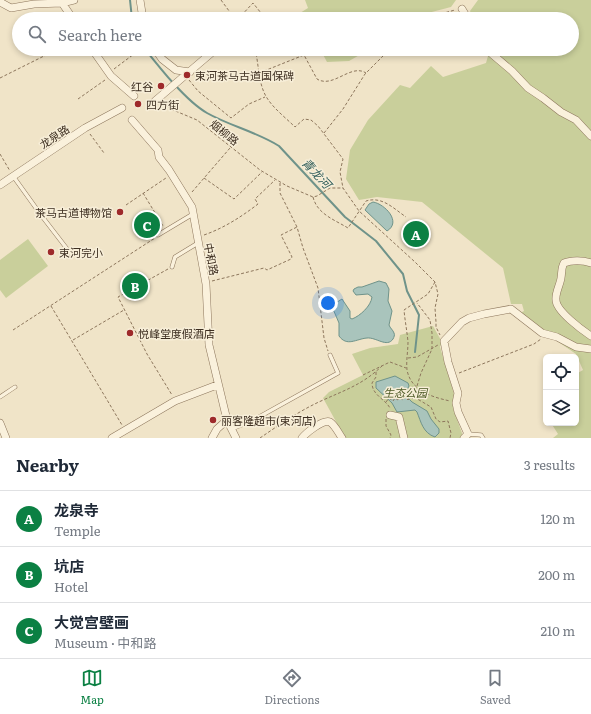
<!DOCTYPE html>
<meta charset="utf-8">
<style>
body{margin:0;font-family:Literata,"Noto Sans SC",serif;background:#f6f6f7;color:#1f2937}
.controls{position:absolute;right:12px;bottom:12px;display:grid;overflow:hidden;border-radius:6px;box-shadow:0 2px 6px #0003}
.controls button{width:36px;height:36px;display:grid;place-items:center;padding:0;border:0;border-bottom:1px solid #e0e1e3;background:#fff;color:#1f2937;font:20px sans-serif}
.you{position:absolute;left:328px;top:303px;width:14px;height:14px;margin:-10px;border:3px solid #fff;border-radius:50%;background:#1a73e8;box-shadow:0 0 0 6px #1a73e833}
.badge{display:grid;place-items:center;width:26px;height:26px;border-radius:50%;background:#0b8043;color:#fff;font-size:13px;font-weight:700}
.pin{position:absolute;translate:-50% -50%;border:2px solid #fff;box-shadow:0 1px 4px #0006}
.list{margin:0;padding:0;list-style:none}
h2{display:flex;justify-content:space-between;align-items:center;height:52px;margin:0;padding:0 16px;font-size:17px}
h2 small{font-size:13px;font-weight:400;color:#747a83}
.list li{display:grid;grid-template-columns:26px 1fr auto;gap:12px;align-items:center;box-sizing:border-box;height:56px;padding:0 16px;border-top:1px solid #e0e1e3}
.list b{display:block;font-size:15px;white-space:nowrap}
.list p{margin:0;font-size:13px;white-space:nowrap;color:#747a83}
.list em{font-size:13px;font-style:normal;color:#747a83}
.icon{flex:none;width:22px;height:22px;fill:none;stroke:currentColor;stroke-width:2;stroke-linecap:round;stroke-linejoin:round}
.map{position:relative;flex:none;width:591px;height:438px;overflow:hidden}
.search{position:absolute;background:#fff;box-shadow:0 2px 6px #0003;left:12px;right:12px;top:12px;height:44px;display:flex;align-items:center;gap:10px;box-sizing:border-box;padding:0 14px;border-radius:22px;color:#747a83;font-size:15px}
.sheet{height:220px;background:#fff}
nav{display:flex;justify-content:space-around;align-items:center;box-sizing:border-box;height:56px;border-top:1px solid #e0e1e3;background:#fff;font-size:11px;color:#747a83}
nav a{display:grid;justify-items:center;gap:2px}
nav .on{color:#0b8043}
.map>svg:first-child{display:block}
</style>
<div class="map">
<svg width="591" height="438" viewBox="0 0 591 438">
<rect width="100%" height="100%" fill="#f0e4c8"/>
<!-- green -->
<path fill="#c9cf9b" d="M305,0h151l-5,7 -27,7 -7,5h-18l-1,-2 -3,2h-92l-3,-6 8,-5z
M478,0h113v438h-38l5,-4 -7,-11h25v-49l7,-4 -7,-16 -25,-17 -31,-24 4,-2 -2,-7h-11l-8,-36 -81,-66 -45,-5 -18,3 -13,-21 4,-29 18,-30 32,-35 10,3 21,-22 12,11 43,-14 4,-14h82v-30h-98l-4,-8z
M320,49h50l-21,12 -22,1z
M28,239l20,27 -42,32 -6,-8v-30z
M433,326l9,16 -2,5 14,47 -1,14 10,28 -3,2h-115l-22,-40 6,-6 34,-17 -11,-21 18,-6 28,-4 2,-9z"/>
<!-- water -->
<path fill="#a9c4bc" stroke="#6f938a" d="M373,202c12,2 29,20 14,29l-22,-21 4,-6z
M379,281l7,2 3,6 -1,12 4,10 -3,14c1,3 4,5 5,8 1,2 0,4 -1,6 -6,9 -17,-2 -26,-1 -11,1 -20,9 -28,-2v-13l-6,-14 1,-5 8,-5 8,12v7l2,1c8,-3 19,-13 20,-22l-4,-3 -12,1 -3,-4 1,-2 4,-2h4z
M395,376l13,7 1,3 -3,6 2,6 4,4 15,9 4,8 8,10v4l-4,4c-12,-4 -14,-15 -18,-25l-2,-2 -18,2 -5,-9 -16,-15v-6z"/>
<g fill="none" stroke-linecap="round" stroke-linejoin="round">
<!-- stream -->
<path stroke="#6f938a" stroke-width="2" d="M130,0l2,19
M145,49c15,19 41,52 62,64 23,13 50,19 72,33l66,71 31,24 27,33 4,17 12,24 -4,37"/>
<!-- lane casing -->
<g stroke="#8d765c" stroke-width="4.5">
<path id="lane" d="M13,176l28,39 30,39
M158,235l35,-21
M172,267l3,-10 23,-14
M0,397l15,-10
M231,429l19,-7 88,-49 -8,-18
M468,434l13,1 2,3"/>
</g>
<!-- street casing -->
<g stroke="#8d765c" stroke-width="8">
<path id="street" d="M60,0l13,19
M140,0l3,19
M0,2l11,6 23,-4 28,-1 12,-3
M462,9l6,10
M92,49l19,27 23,20
M155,49l7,10 14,11 14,2
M486,49l26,22 16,17 15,10 18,14 15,8 15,16
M155,101l61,-52
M132,120l26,30 1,7 10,13 23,37 14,77 3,61 18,75 9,18
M0,185l85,-57 37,-20
M591,263c-8,-3 -20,-3 -27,0 -3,5 -2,10 -3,15 -1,7 -6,15 -5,22 0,11 26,30 35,36
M390,415l9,2 5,21
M0,423l6,15
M112,438l63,-37 42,-16
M212,438l5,-9 10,-9
M302,438c4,-5 21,-19 28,-16 5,3 9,12 12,16
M464,438l4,-4 -10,-22 -2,-9 2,-10 -10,-31 -4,-21 18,-19 7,-4 15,-4 27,-5 31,24 15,4 19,10 15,2"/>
</g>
<!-- path -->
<path stroke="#8d765c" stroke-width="1" stroke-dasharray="3 2" stroke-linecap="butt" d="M221,0l14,19
M238,19l15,-16 12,15
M422,19l33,-9
M255,49c4,15 3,35 12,49 7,11 19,20 28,29l9,-8 7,1 7,6 25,33 -3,13 3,16 16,23 56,51 20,20 3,12 -3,14 1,14v5l4,8
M114,69l24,-18 11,-2
M259,73l45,-18 13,24c16,10 34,-16 49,-6
M0,78l58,-29
M189,80l9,11 33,27 18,-14 16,-7
M78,99l27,-19
M163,103l10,7 24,10 63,50 27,16 26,11 4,-1 13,-8h13
M324,133l19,-24 22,-35 25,-25
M90,134l14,19
M0,154l10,17
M204,178l30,21 28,-27
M280,183v10l17,34 6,21 15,40 6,50 4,13
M192,192l38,-44
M143,193l20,33
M313,197c4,17 22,23 35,31l18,-27c16,-5 27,7 40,16
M126,205l40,-27
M204,235c20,-7 37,-18 54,-31l-3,-5 20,-19
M168,269l-50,28 29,57 25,41
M212,281l52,-13 3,2 24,-11 1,-2 -11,-22 16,-8
M435,282l-7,12 -24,16c1,11 3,21 4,32 0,9 -2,19 -1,28 4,21 25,27 43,31
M51,306l71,119
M13,330l142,-92
M73,340l51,-30
M408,358l9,-1 21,-12
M376,372v5l-4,6c0,12 13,16 18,25
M459,373l75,-29 7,-5
M363,375l27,-13 16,6
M417,386l4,-13 11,-24v-16l-2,-13 -13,-17
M414,397l17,10 5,12 4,3 8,-1 3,12 -1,5
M386,402l3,-4 4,3 2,-3 3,2 2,-2 3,2 2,-3 3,3 3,-3 2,2 7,-9
M386,419v7l5,9 -1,3
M260,438c19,-13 39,-27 61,-37 24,-11 41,-16 61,-35"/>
<!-- lane -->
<use href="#lane" stroke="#faf1dc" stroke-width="3.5"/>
<!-- street -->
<use href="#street" stroke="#faf1dc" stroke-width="7"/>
</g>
<!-- markers -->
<g fill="#9e2a2b" stroke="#f7eed8" stroke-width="1.5">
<circle cx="187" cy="75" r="4"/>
<circle cx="161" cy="86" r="4"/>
<circle cx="138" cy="104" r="4"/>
<circle cx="120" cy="212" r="4"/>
<circle cx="51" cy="252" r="4"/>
<circle cx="130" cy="333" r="4"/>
<circle cx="213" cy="420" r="4"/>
</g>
<g text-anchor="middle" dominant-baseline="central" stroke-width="3" stroke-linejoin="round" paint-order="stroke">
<!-- poi labels -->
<g font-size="11" fill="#3d2e20" stroke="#f7eed8" text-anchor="start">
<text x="195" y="75">束河茶马古道国保碑</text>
<text x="153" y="86" text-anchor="end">红谷</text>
<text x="146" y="104">四方街</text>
<text x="112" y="212" text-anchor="end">茶马古道博物馆</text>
<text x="59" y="252">束河完小</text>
<text x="138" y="333">悦峰堂度假酒店</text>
<text x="221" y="420">丽客隆超市(束河店)</text>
</g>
<!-- street labels -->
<g font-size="11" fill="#3d2e20" stroke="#f7eed8">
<text transform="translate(225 132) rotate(39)">烟柳路</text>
<text transform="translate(54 136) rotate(-33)">龙泉路</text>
<text transform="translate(212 259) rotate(79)">中和路</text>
</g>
<!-- park labels -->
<g font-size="11" font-style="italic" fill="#4d5a26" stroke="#f7eed8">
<text x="405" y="392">生态公园</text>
</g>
<!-- water labels -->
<g font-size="12" font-style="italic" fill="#2f5d5a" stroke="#f7eed8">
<text transform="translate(317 173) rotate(47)">青龙河</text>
</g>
</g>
</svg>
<div class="controls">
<button><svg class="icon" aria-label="locate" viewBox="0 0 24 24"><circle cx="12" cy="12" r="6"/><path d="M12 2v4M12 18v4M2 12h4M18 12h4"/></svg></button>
<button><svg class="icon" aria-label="layers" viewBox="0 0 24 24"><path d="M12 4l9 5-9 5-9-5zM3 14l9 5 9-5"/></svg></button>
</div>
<div class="you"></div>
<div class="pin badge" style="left:416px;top:234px">A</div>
<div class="pin badge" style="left:135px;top:286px">B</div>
<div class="pin badge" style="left:147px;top:225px">C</div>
<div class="search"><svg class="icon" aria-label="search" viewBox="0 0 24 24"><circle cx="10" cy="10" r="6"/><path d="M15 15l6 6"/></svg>Search here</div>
</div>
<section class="sheet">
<h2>Nearby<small>3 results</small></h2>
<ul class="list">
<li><span class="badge">A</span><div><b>龙泉寺</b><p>Temple</p></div><em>120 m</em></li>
<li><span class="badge">B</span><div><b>坑店</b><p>Hotel</p></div><em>200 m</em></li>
<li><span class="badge">C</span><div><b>大觉宫壁画</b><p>Museum · 中和路</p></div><em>210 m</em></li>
</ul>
</section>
<nav>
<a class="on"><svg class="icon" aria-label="map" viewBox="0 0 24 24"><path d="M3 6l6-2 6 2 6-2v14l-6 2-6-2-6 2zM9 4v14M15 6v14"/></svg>Map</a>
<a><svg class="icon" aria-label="directions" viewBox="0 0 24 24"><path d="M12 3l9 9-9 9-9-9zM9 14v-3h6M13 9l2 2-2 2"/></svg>Directions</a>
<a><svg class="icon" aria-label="saved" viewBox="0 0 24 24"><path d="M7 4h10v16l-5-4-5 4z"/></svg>Saved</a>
</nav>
